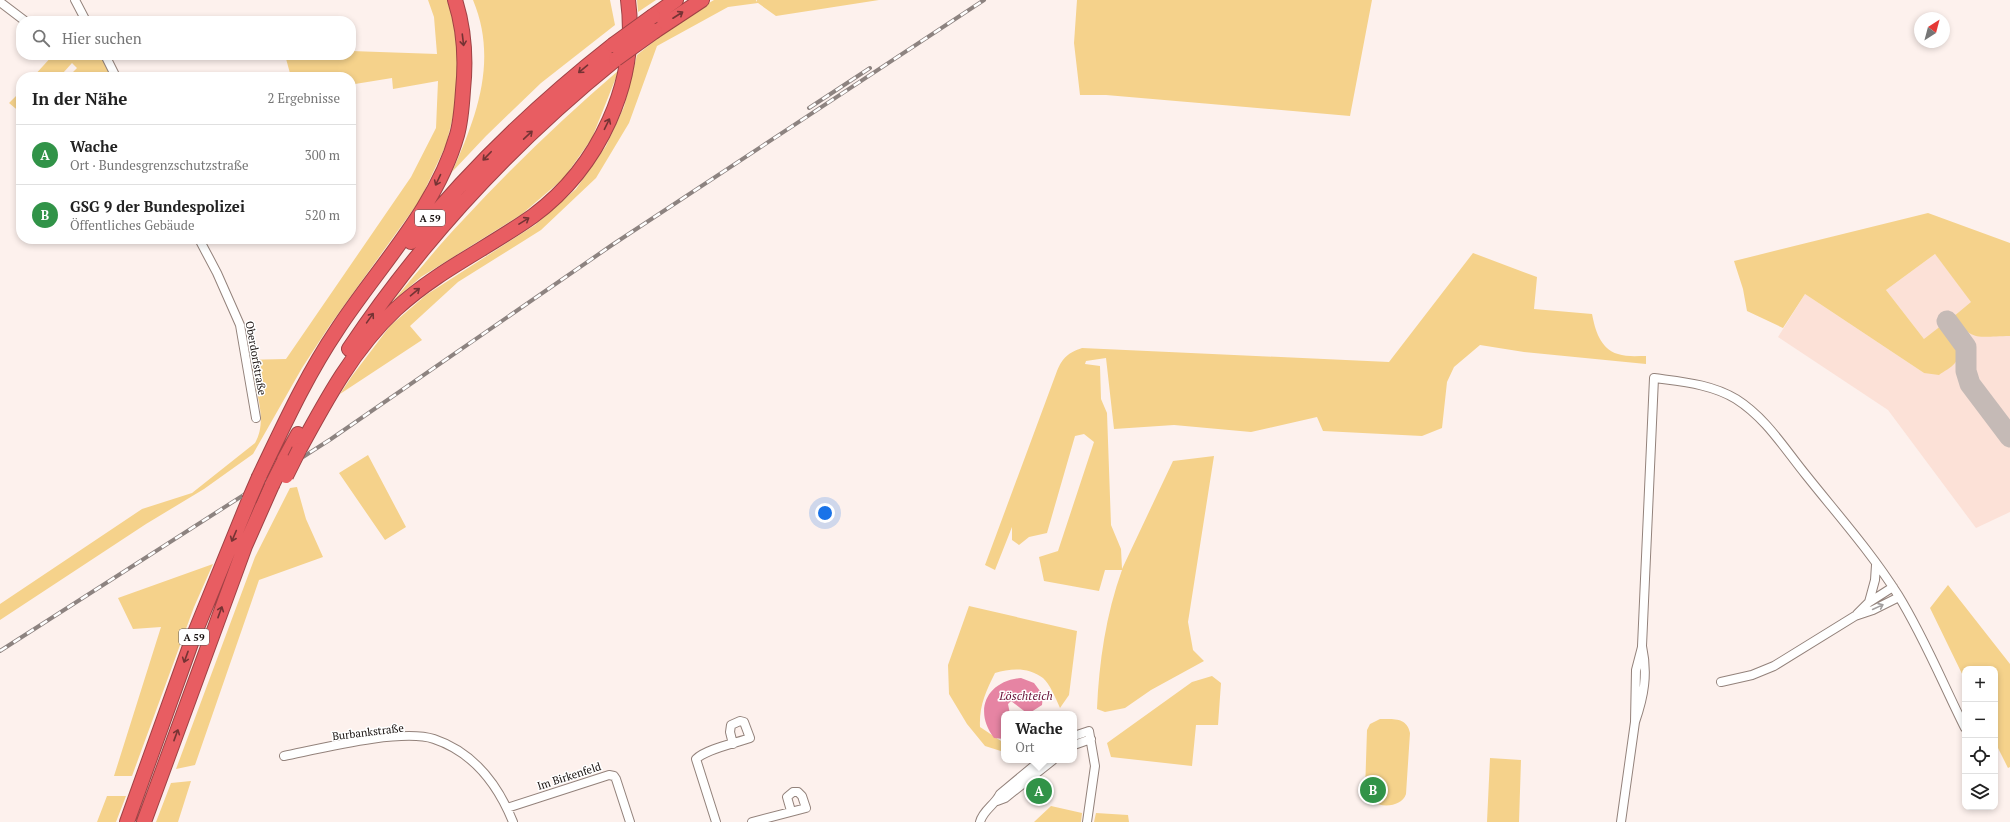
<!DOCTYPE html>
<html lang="de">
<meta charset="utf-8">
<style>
body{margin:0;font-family:"PT Serif",serif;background:#f2f2f2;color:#222}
.controls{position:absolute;right:12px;bottom:12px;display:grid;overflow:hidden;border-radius:8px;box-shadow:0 2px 6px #0003}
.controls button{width:36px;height:36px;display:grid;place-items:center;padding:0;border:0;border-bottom:1px solid #e0e0e0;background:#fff;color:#222;font:20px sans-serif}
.compass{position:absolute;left:1914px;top:12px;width:36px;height:36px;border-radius:50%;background:#fff;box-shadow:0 2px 6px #0003;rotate:36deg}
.you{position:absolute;left:825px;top:513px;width:14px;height:14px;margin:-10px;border:3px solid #fff;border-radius:50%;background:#1a73e8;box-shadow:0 0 0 6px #1a73e833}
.badge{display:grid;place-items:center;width:26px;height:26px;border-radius:50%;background:#319348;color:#fff;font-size:13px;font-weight:700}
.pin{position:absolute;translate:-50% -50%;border:2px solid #fff;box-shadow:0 1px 4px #0006}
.popup{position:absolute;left:1001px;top:711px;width:76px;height:52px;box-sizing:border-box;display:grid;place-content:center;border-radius:8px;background:#fff;filter:drop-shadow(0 1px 3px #0005);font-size:13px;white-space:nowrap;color:#767676}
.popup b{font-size:15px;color:#222}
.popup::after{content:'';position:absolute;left:50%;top:100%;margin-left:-8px;border:8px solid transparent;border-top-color:#fff}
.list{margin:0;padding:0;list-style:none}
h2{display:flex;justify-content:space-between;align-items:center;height:52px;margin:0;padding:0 16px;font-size:17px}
h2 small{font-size:13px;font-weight:400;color:#767676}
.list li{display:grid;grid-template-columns:26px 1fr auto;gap:12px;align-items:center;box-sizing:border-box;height:60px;padding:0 16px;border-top:1px solid #e0e0e0}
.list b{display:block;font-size:15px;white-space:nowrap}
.list p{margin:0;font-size:13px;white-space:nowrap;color:#767676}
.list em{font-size:13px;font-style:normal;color:#767676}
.icon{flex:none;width:22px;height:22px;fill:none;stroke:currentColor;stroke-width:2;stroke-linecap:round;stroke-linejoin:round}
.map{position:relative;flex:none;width:2010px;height:822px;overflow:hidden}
.search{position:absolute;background:#fff;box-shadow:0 2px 6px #0003;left:16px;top:16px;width:340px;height:44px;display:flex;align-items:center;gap:10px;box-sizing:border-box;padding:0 14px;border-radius:16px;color:#767676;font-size:15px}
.panel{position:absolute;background:#fff;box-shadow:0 2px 6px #0003;left:16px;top:72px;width:340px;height:172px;border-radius:16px}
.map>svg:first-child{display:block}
</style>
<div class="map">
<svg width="2010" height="822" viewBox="0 0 2010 822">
<rect width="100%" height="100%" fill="#fdf1ed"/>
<!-- built -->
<path fill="#fce1d7" d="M1935,254l37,48 6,34h32v176l-34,16 -88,-118 -110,-73 27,-43 119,79v-34l-38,-49z"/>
<!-- green -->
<path fill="#f5d28b" d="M428,0h19l6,19 4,26 1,42 -3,21 -9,37 -26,55 -90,125 -28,43 -49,86 -49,35 -58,35 -146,96v-16l142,-95 50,-16 63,-50c14,-24 -1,-58 -7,-83l38,-1 125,-182 25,-49 2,-47 -45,8 -1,-11 -37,6 -4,23v-30h-60l-6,-22h66v-4l86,3 -3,-37z
M473,0h137l5,25 -74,58 -55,53 -34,36c25,-56 46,-112 21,-172z
M637,0h19l-18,12z
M714,0h42l1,2v-2h122l-103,16 -18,-13 -30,4 -71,39 -28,77 -33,55 -55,52 -83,52 -48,44 12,14 -82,54 12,-18 38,-50 36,-31 109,-70 41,-36 30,-43 18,-39 13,-52 46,-37z
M1077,0h295l-22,116 -244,-21h-26l-6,-52z
M53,55h48l12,22h-45l9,-9 -5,-5 -9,10 4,4h-34z
M619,70l-27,68 -28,40 -42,36 -101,63 -28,24c23,-27 45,-55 70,-81 49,-53 101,-103 156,-150z
M21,91v22l-12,-10z
M1928,213l82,30v93c-30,0 -37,7 -57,-19l18,-15 -36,-48 -49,36 38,49 18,-14c8,10 24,25 13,38 -4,5 -11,8 -16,12l-15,-2 -119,-79 -22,34 -36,-17 -4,-22 -9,-28z
M1473,253l64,24 -3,32 58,5c3,15 8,35 26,40 8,3 19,2 28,2v8l-122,-12 -44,-7 -26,22 -7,15 -5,46 -20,8 -99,-5 -6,-14 -66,15 -77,-7 -60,4 -8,-71 -20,3 -1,3 15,2 1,33 6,14 4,112 10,24 1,20 51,-108 41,-5 -26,166 5,28 11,11 -53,29 -26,18 -20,4 -8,-3c2,-47 9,-95 25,-139h-17l-6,21 -55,-10 -5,-24 19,-6 36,-109 -10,-8 -9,2 -28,97 -18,4 -10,8 -7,-5v-13l-17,43 -10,-5 72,-194c6,-14 11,-18 25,-23l307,14z
M368,455l38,72 -21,13 -46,-67z
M297,487l9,32 17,38 -64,23 -64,185 -19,4 79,-212 35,-69z
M213,564l-19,43 -62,169h-18l47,-149 -28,2 -15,-31z
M1948,585l62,79v103l-2,1 -13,-26v-73h-30v11l-35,-72z
M969,606l108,25 -8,64 -9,13c-4,-9 -10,-24 -17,-30 -14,-11 -32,-10 -48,-5 -9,18 -16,33 -15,54l24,16v9l-19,-6 -18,-22 -18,-30 -1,-29z
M1212,676l9,7 -3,42h-22l-4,41 -81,-9 -4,-14 85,-61z
M1380,719c13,0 27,-2 30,14l-4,61c-5,16 -37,15 -41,-2l2,-62 3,-6z
M1490,758l31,2 -2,62h-32z
M191,781l-13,41h-22l15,-39z
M107,796h19l-10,26h-19z
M1051,806l31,7 -1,9h-47z
M1096,813l32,2 1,7h-35z"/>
<!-- water -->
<path fill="#e684a3" d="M1021,678l13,5 9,12 -1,10 -14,9 -17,-13 -3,3 2,10h-6v25l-10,-1c-21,-28 -7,-57 27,-60z"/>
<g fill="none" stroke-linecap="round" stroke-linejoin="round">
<!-- taxiway -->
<path stroke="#c5bab6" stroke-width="21" d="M1947,321l19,26v24l4,13 40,53"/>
<!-- minor casing -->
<g stroke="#93827b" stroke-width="10">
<path id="minor" d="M75,0l11,21
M0,2l25,19
M105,55l11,22
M199,239l18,34 23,52 16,93
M1869,602l6,-22 1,-15
M1857,614l11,-11 25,-16
M1721,682l31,-7 22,-9 81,-50 18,-6 26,-13
M1635,722c9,-26 13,-48 7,-76l12,-268c29,4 57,6 82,21 30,19 48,49 70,76 31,39 65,77 92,120 26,42 45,89 67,133
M1074,736l15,-5 6,35 -8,56
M1074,745l17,-6
M284,756c35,-7 117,-28 150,-17 39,13 64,46 79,83
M997,801l8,-3 48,-38
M507,808l102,-33 5,1 2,3 14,43
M716,822l-20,-63c10,-10 40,-16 54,-21l-6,-16 -4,-1 -9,4 -1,7 3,12
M752,822l54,-14 -4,-12 -4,-4h-5l-6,5 4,14
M980,822c3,-12 15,-17 20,-28l41,-34
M1621,822l14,-100 1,-52 6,-23"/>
</g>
<!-- motorway casing -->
<g stroke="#9f4245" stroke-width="16">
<path id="motorway" d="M653,16l23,-16
M655,31l47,-31
M411,242c60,-74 128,-139 202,-197
M349,349c74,-111 163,-206 267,-290
M299,450c27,-50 55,-102 97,-141 41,-38 92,-61 137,-93 66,-49 106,-134 95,-216
M284,460l14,-26
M259,477c24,-50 47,-101 78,-147 41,-63 99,-121 120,-195 4,-14 5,-30 6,-45 3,-29 1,-62 -8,-90
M127,822l67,-187 55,-135
M144,822l101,-276 27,-61"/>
</g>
<!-- minor -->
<use href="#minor" stroke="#fff" stroke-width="8"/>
<!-- motorway -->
<use href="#motorway" stroke="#e85d62" stroke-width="14"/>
<!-- rail casing -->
<g stroke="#8d8380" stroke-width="4">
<path id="rail" d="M809,108l61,-40
M0,651l331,-212 281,-194 372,-245"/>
</g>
<!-- rail -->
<use href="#rail" stroke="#fff" stroke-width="2.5" stroke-dasharray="8" stroke-linecap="butt"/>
<!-- motorway-bridge casing -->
<g stroke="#9f4245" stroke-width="16" stroke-linecap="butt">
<path id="motorway-bridge" d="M613,45l40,-29
M616,59l39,-28
M286,476l13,-26
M272,485l12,-24
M249,500l10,-23"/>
</g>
<!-- motorway-bridge -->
<use href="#motorway-bridge" stroke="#e85d62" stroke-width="14"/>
</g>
<!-- one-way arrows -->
<defs><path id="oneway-shaft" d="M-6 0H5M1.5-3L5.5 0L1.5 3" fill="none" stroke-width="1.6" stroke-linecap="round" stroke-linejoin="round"/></defs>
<g stroke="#753334">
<use href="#oneway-shaft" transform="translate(678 15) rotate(-33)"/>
<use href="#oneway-shaft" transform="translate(463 40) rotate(83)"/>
<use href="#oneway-shaft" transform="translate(583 69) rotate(140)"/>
<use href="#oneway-shaft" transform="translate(607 124) rotate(-64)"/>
<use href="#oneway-shaft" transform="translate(528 135) rotate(-43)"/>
<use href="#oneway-shaft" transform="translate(487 156) rotate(134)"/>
<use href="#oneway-shaft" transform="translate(438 180) rotate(115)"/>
<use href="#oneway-shaft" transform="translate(524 221) rotate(-32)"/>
<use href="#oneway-shaft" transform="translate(415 292) rotate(-40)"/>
<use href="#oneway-shaft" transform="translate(370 318) rotate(-55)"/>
<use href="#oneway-shaft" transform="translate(234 536) rotate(113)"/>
<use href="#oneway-shaft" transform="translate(220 612) rotate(-70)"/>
<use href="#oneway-shaft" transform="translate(186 657) rotate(110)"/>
<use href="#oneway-shaft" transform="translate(176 735) rotate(-70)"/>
</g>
<use stroke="#a29f9f" href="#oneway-shaft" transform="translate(1878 607) rotate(-25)"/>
<g text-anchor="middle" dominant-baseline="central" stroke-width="3" stroke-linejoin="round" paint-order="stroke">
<!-- shield labels -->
<g fill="#fff" stroke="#5d5856" stroke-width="1">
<rect x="415" y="210" width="30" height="16" rx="3"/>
<rect x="179" y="629" width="30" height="16" rx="3"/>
</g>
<g font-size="10" font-weight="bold" fill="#17100e">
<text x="430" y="218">A 59</text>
<text x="194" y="637">A 59</text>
</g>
<!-- street labels -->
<g font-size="11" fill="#17100e" stroke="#fff">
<text transform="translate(256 358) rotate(80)">Oberdorfstraße</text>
<text transform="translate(368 732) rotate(-7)">Burbankstraße</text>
<text transform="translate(569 776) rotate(-18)">Im Birkenfeld</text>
</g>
<!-- water labels -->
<g font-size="12" font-style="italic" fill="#6a1339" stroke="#fff">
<text x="1026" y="695">Löschteich</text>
</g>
</g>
</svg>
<div class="controls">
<button>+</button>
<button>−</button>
<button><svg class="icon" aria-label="locate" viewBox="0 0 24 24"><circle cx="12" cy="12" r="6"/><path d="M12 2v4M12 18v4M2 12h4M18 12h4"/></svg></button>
<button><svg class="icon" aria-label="layers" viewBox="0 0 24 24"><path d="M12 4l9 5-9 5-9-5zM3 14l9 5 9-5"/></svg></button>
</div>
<svg class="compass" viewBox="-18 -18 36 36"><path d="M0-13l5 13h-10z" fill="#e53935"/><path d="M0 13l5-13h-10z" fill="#767676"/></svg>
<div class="you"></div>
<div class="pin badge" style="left:1039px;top:791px">A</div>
<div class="popup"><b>Wache</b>Ort</div>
<div class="pin badge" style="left:1373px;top:790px">B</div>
<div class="search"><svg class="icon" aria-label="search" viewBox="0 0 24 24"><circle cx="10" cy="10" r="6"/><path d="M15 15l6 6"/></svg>Hier suchen</div>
<section class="panel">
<h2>In der Nähe<small>2 Ergebnisse</small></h2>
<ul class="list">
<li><span class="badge">A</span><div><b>Wache</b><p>Ort · Bundesgrenzschutzstraße</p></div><em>300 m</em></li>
<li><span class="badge">B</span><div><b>GSG 9 der Bundespolizei</b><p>Öffentliches Gebäude</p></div><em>520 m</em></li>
</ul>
</section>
</div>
